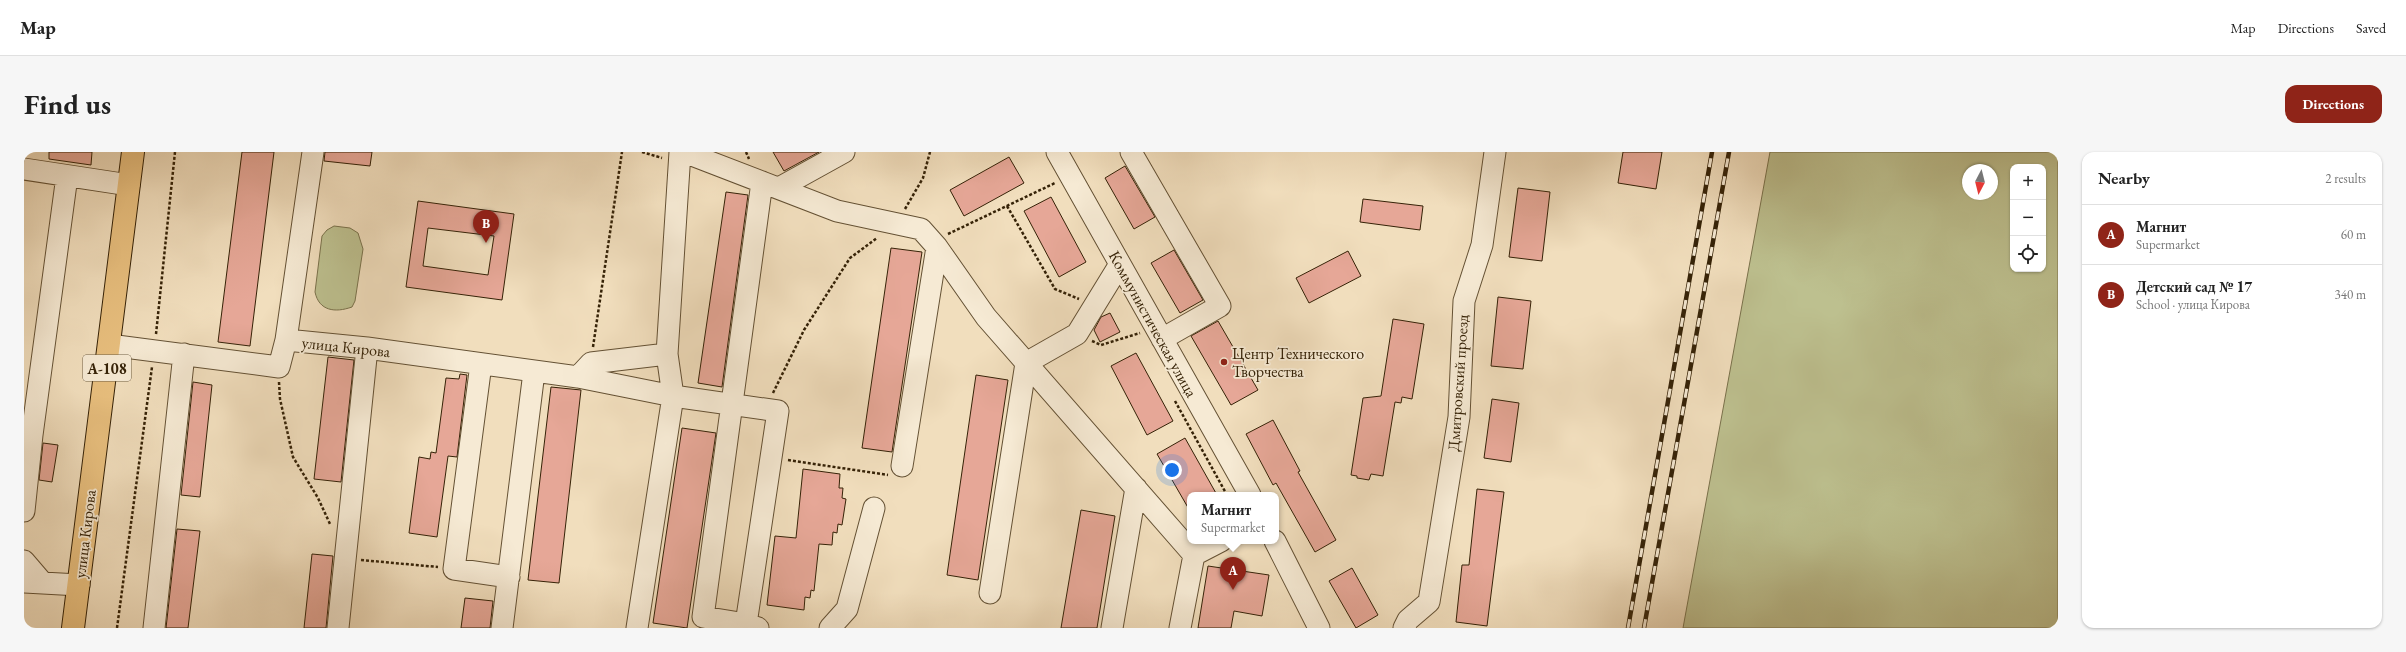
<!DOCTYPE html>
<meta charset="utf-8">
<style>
body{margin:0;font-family:"EB Garamond",serif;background:#f6f6f6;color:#222}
.controls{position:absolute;right:12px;top:12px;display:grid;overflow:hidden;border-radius:8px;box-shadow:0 1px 3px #0004}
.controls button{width:36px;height:36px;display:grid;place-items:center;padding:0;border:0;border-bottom:1px solid #e0e0e0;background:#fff;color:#222;font:20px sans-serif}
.compass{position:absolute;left:1938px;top:12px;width:36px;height:36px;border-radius:50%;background:#fff;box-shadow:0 1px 3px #0004;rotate:187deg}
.you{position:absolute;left:1148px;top:318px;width:14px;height:14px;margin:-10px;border:3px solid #fff;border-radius:50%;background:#1a73e8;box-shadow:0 0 0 6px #1a73e833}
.badge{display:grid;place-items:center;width:26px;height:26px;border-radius:50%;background:#8f2418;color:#fff;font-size:13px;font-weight:700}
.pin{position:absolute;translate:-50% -33px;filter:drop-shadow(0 1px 2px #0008)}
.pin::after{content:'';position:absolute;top:21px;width:14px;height:12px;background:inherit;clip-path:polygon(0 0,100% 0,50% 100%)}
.popup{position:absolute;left:1163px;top:340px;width:92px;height:52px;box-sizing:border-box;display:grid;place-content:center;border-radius:8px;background:#fff;filter:drop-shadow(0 1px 3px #0005);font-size:13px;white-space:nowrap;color:#767676}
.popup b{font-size:15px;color:#222}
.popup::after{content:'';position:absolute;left:50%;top:100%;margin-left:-8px;border:8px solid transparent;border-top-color:#fff}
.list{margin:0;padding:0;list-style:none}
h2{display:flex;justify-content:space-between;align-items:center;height:52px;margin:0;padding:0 16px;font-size:17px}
h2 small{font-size:13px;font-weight:400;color:#767676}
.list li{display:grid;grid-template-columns:26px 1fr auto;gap:12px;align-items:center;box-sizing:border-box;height:60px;padding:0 16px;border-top:1px solid #e0e0e0}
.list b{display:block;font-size:15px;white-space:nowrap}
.list p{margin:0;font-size:13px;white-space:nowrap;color:#767676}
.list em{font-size:13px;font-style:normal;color:#767676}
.icon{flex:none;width:22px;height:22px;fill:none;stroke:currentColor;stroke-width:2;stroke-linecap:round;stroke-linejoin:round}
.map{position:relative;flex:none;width:2034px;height:476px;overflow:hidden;border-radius:12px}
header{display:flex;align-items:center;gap:24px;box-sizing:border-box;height:56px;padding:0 20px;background:#fff;border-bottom:1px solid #e0e0e0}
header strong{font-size:19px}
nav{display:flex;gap:22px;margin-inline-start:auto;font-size:14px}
.intro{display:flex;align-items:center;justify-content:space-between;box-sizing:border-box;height:96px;padding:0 24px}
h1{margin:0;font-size:28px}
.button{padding:10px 18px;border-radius:12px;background:#8f2418;color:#fff;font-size:14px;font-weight:700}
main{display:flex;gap:24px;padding:0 24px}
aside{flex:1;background:#fff;border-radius:12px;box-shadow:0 1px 3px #0004}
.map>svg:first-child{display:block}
</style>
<header>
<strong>Map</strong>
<nav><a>Map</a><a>Directions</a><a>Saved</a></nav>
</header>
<div class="intro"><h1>Find us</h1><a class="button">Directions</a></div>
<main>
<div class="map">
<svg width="2034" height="476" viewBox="0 0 2034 476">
<rect width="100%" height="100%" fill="#f1debd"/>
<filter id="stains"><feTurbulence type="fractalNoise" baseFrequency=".005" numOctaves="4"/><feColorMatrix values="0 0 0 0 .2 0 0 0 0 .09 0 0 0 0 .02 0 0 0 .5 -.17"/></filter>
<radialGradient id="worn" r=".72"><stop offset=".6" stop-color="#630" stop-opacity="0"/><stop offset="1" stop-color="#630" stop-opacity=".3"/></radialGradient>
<!-- green -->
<path fill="#bdc08f" stroke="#79714b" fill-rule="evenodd" d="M1746,0h288v476h-375zM1989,15h30v102h-30zM1944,18h24v24h-24z
M310,74l16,2 8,5 5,16 -8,52 -3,6c-17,6 -33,4 -37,-15l7,-56 5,-6z"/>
<!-- building -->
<path fill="#e6a797" stroke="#352207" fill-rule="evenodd" d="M25,0h43l-1,13 -42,-6z
M218,0h32l-24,194 -32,-4z
M301,0h47l-2,14 -46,-5z
M749,0h46l-35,19z
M1599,0h39l-6,37 -38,-6z
M985,5l15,26 -60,33 -14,-26z
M1101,14l30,51 -21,12 -29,-51z
M1494,36l32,4 -8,69 -33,-4z
M702,40l22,3 -26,192 -24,-4z
M1027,45l35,65 -27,15 -35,-66z
M1339,47l60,7 -3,24 -60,-8z
M394,49l96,13 -12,86 -96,-13zM404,76l66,8 -6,39 -65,-9z
M867,96l31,4 -30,200 -30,-4z
M1150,98l29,50 -23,13 -29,-50z
M1324,99l13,25 -52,27 -13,-25z
M1474,145l33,4 -8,68 -32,-3z
M1086,161l10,19 -20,10 -6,-12 7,-13z
M1369,167l31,5 -12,75 -10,-2 -1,6 -6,-1 -12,74 -12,-2 -2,6 -12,-2v-2l-6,-1 12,-77 18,-2z
M1194,169l40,69 -27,15 -40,-69z
M1112,201l37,68 -26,14 -36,-69z
M304,205l26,3 -13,122 -27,-3z
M436,222l7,1 -10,82 -9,-1 -11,81 -28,-4 10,-76 11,2 1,-7 5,1 10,-75 13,1z
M952,223l32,5 -30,200 -31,-5z
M169,230l19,3 -12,112 -19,-2z
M527,235l30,3 -22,193 -31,-3z
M1468,247l27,4 -8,59 -27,-4z
M1249,268l27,51 -2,1 38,68 -21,12 -39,-69 -3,2 -27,-51z
M658,276l34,5 -29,195 -34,-5z
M1161,286l32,57h-27v16l-33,-57z
M19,291l15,2 -6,37 -13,-2z
M779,317l37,5 -1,14h4l-1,10 4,1 -4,26 -4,-1 -1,9 -4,-1 -1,13 -13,-1 -5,47 -3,-1 -1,8 -5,-1 -1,13 -37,-5 8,-69 21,2z
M1453,337l27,3 -17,134 -31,-4 6,-57h7z
M1057,358l34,6 -18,112h-36z
M153,377l23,2 -12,97h-22z
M288,402l21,2 -7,72h-22z
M1184,414l61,9 -7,41 -28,-5 -3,17h-33z
M1328,416l26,47 -22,13 -27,-47z
M441,446l28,3 -3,27h-29z"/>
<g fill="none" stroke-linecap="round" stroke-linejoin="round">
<!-- minor casing -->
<g stroke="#645134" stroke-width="23">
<path id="minor" d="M660,0l153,59 84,18 16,18 49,70 208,238 27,-14
M1033,0l193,343
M1107,0l89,154 -58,33
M0,17l105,16
M755,36l65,-36
M262,188l27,-188
M85,193l170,22 7,-27 81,8 211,29 95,19 105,15 -32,213 12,4
M457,212l-27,205 55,8
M554,225l13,-14 76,-9
M878,314l35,-219
M0,359l8,-76 35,-259
M1251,389l44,87
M0,409l18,21
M0,430l55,3
M966,441l36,-230 51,-29 43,-70
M130,476l30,-274
M314,476l29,-280
M478,476l32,-256
M613,476l36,-232 -6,-42 13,-202
M722,476v-4l-43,-7 59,-435
M806,476l17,-19 27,-101
M1088,476l24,-140
M1156,476l14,-73
M1380,476l4,-8 21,-18 30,-185 5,-116 18,-56 13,-93"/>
</g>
<!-- highway casing -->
<g stroke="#352207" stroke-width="24">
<path id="highway" d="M49,476l60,-476"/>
</g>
<!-- path -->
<path stroke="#352207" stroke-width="2.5" stroke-dasharray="3 2" stroke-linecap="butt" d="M618,0l20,6
M722,0l3,7
M983,54l48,83 24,10
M881,57l18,-31 7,-26
M924,82l107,-51
M132,182l19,-182
M1068,189l9,4 39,-12
M569,195l29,-195
M255,230l1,17 13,58 25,41 12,26
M749,241l31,-63 46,-72 27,-20
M1151,249l52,94
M764,308l100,15
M337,408l77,7
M93,476l35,-261"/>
<!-- minor -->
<use href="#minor" stroke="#f6ead4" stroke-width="21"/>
<!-- highway -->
<use href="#highway" stroke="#e8bf7e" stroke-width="22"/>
<!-- rail casing -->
<g stroke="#352207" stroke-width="4.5">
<path id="rail" d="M1604,476l84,-476
M1620,476l85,-476"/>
</g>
<!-- rail -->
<use href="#rail" stroke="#f6ead4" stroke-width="3" stroke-dasharray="9" stroke-linecap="butt"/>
</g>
<!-- markers -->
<circle fill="#8f2418" stroke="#f6ead4" stroke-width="1.5" cx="1200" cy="210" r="4"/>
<g text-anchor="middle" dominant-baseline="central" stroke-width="3.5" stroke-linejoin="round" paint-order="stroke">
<!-- shield labels -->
<rect fill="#f6ead4" stroke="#6f5e44" stroke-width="1" x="59" y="203" width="48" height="26" rx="3"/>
<g font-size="15" font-weight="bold" fill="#352207">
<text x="83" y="216">А-108</text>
</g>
<!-- street labels -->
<g font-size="16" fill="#352207" stroke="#f6ead4">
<text transform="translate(1129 172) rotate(61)">Коммунистическая улица</text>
<text transform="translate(322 195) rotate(6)">улица Кирова</text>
<text transform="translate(1434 231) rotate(-86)">Дмитровский проезд</text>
<text transform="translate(61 382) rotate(-83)">улица Кирова</text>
</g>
<!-- poi labels -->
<g font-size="16" fill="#352207" stroke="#f6ead4" text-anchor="start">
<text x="1208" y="201">Центр Технического<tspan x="1208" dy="18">Творчества</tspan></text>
</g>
</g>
<rect width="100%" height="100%" filter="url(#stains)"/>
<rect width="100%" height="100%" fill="url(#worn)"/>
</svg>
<div class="controls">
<button>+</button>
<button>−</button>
<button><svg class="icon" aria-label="locate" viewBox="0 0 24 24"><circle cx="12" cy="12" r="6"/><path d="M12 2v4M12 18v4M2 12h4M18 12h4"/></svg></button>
</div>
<svg class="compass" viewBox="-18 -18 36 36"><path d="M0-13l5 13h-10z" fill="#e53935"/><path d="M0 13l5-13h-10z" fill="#767676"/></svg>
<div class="you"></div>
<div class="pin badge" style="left:1209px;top:438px">A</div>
<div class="popup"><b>Магнит</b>Supermarket</div>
<div class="pin badge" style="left:462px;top:91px">B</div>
</div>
<aside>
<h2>Nearby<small>2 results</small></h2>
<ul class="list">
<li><span class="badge">A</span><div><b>Магнит</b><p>Supermarket</p></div><em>60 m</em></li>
<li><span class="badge">B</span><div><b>Детский сад № 17</b><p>School · улица Кирова</p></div><em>340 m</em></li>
</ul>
</aside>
</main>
